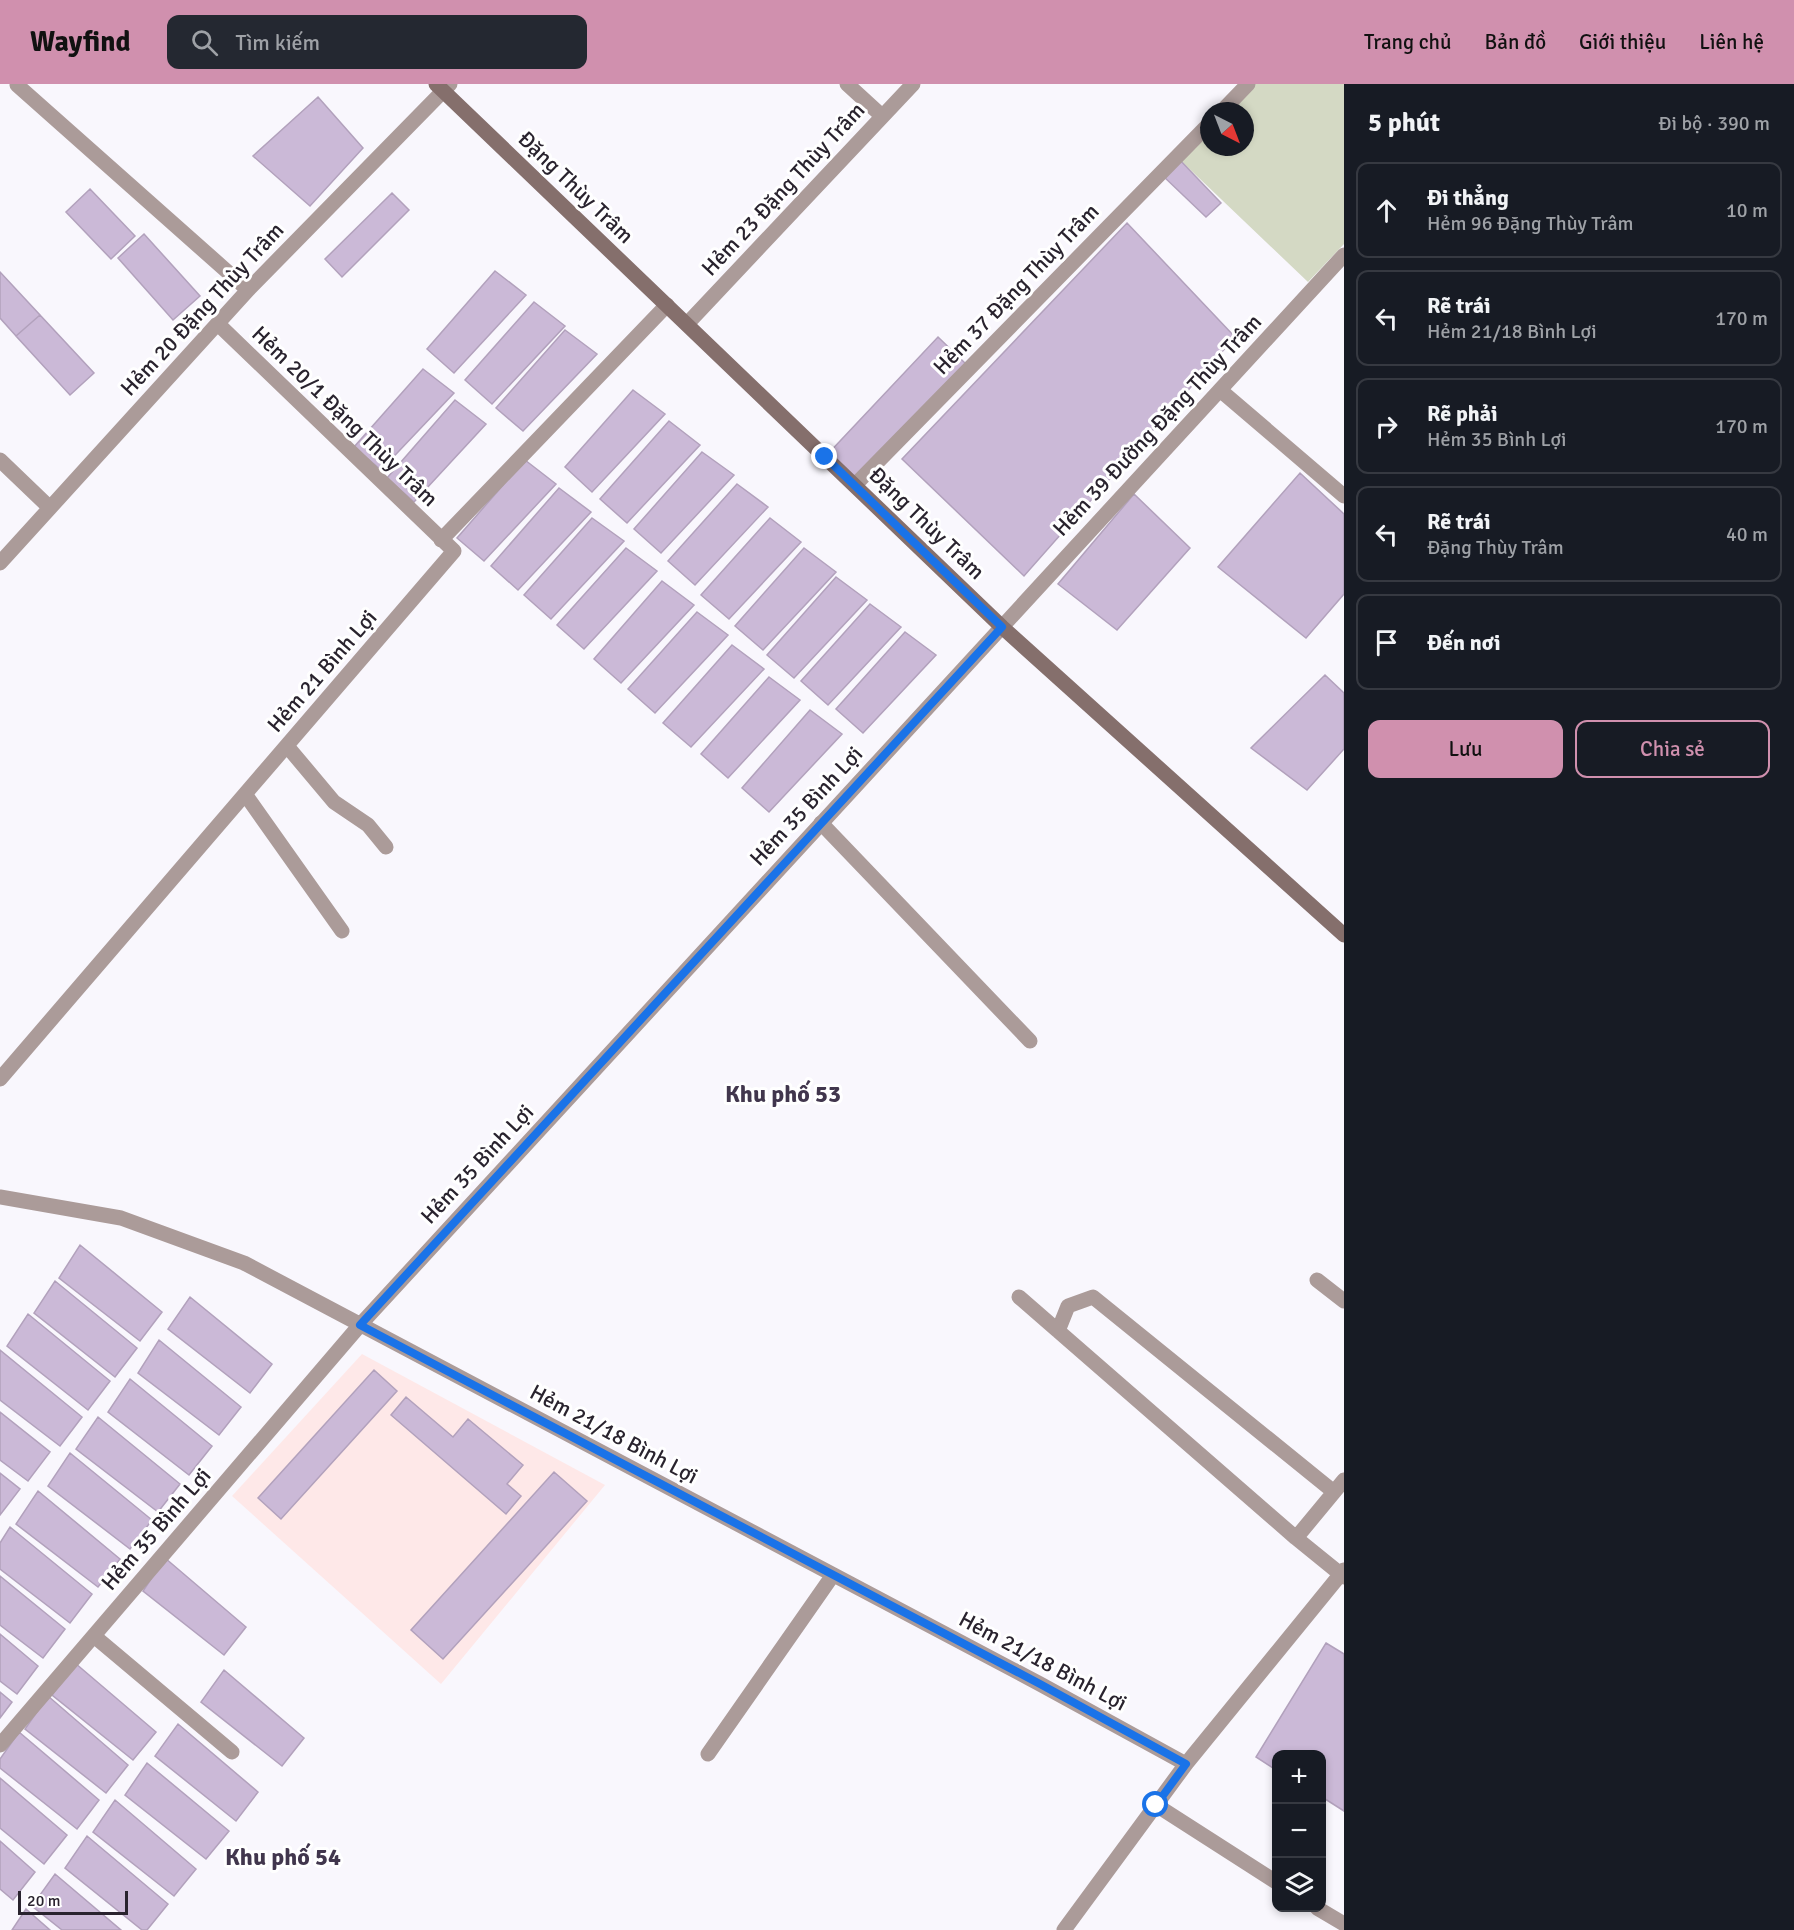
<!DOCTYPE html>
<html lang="vi">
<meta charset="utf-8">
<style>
body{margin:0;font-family:Signika,sans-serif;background:#242831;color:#f1f3f6}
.controls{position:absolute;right:18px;bottom:18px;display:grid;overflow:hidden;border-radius:12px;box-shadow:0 3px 9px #0003}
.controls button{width:54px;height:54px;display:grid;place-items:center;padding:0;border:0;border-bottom:2px solid #363941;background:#171b24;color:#f1f3f6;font:30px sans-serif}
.compass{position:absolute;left:1200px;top:18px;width:54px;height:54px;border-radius:50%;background:#171b24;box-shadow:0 3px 9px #0003;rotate:138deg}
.scale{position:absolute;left:18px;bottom:15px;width:110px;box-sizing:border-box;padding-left:6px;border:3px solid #29232e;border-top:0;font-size:16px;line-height:21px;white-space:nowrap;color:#29232e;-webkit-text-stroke:4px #fff;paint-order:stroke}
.stop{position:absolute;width:18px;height:18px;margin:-14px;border:4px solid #1a73e8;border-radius:50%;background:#fff}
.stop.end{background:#1a73e8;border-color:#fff;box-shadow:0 2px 6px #0008}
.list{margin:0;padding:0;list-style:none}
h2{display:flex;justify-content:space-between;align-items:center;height:78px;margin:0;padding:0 24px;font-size:26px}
h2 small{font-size:20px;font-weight:400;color:#9ea1a6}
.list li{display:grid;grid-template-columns:39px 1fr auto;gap:18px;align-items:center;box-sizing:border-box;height:96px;margin:0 12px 12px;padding:0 12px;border:2px solid #363941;border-radius:12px}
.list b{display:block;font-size:22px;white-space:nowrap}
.list p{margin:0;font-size:20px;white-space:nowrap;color:#9ea1a6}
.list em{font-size:20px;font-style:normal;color:#9ea1a6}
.actions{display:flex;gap:12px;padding:18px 24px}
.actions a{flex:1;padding:14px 0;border:2px solid #d090ae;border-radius:12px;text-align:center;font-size:21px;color:#d090ae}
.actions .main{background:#d090ae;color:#111}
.icon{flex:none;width:33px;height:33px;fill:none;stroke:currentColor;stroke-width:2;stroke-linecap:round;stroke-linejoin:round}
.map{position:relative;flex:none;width:1344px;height:1846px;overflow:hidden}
header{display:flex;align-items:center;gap:36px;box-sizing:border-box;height:84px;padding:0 30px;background:#d090ae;color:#111}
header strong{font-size:28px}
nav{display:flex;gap:33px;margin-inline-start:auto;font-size:21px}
.search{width:420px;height:54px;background:#242831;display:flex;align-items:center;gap:15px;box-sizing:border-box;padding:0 21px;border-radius:12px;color:#9ea1a6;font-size:22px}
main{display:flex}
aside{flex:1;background:#171b24}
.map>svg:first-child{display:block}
</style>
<header>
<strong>Wayfind</strong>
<div class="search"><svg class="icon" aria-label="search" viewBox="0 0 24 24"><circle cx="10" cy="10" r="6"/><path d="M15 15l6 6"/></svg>Tìm kiếm</div>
<nav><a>Trang chủ</a><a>Bản đồ</a><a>Giới thiệu</a><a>Liên hệ</a></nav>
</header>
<main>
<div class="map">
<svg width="1344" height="1846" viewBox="0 0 1344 1846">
<rect width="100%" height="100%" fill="#f9f7fd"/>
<!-- education -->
<path fill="#fee8e8" d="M362,1270l243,131 -164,199 -209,-188z"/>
<!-- green -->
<path fill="#d4d9c4" d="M1251,0h93v160l-36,38 -131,-125 32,-32v22h36v-36h-21z"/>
<!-- building -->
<path fill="#cbb9d7" stroke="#b2a1bc" stroke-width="1.5" d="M318,13l45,51 -53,58 -57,-50z
M1177,73l44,46 -15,14 -44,-42z
M90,105l45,47 -24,23 -45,-47z
M392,109l17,17 -67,67 -17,-18z
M1127,139l108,114 -211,239 -122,-117z
M144,150l56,62 -27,24 -55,-62z
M495,187l31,24 -72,78 -27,-24z
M0,188l40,43 -24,21 -16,-18z
M534,218l31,24 -73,78 -27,-24z
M40,231l54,58 -24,22 -54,-59z
M565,246l32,24 -74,77 -27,-23z
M938,253l28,27 -111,121 -30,-28z
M423,285l31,24 -73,77 -27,-23z
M633,306l32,24 -73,78 -27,-25z
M455,316l31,24 -72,78 -27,-24z
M669,337l31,24 -73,78 -27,-24z
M702,368l32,23 -73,78 -27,-24z
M525,376l31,24 -72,77 -27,-23z
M1300,389l44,41v80l-38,44 -88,-71z
M737,400l31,23 -73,78 -27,-24z
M559,404l32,24 -73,78 -27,-24z
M1134,410l56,54 -73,82 -59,-46z
M592,434l32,23 -73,78 -27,-24z
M770,434l31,24 -72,77 -28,-24z
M626,464l31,23 -73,78 -27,-24z
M804,464l32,24 -73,78 -28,-24z
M836,493l31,23 -73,78 -27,-23z
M662,497l32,24 -73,78 -27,-24z
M870,520l31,23 -73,78 -27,-24z
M697,528l31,23 -73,78 -27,-24z
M905,548l31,23 -73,78 -27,-24z
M732,561l32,24 -73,78 -28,-24z
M1325,591l19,18v56l-37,41 -56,-42z
M769,593l31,23 -72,78 -27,-24z
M810,626l32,24 -73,78 -27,-24z
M80,1161l82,67 -22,29 -81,-63z
M55,1197l82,67 -22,29 -81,-64z
M190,1213l82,67 -22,29 -82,-64z
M28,1230l82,67 -22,29 -81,-64z
M159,1256l82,67 -22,28 -81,-62z
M0,1266l82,67 -22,29 -60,-46z
M374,1286l23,21 -116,128 -23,-21z
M130,1295l82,67 -23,29 -81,-63z
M406,1313l47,40 15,-18 55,46 -16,19 14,12 -15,18 -115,-99z
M0,1328l50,40 -22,29 -28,-21z
M98,1333l82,67 -22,28 -82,-63z
M70,1369l82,67 -22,29 -82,-63z
M554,1388l33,29 -144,158 -32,-29z
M0,1389l20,16 -20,26z
M38,1407l82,68 -22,28 -82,-63z
M10,1443l82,67 -22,29 -70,-54v-26z
M165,1474l81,69 -22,28 -81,-64z
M0,1492l65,53 -22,29 -43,-33z
M0,1550l38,32 -21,28 -17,-13z
M1326,1559l18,11v157l-22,-14v-43h-46v16l-20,-13z
M75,1579l81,69 -23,28 -81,-65z
M224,1586l80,68 -22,28 -81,-64z
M0,1608l12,10 -12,16z
M48,1612l80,69 -22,28 -81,-64z
M178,1640l80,68 -22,29 -81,-65z
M19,1648l80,68 -22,29 -77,-61v-9z
M147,1679l82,68 -23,28 -81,-64z
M0,1694l67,57 -23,29 -44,-36z
M115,1716l81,69 -22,27 -81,-64z
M87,1752l81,68 -21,26h-5l-77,-62z
M0,1757l35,31 -22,28 -13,-11z
M55,1790l66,56h-59l-30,-24z
M26,1825l24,21h-38z"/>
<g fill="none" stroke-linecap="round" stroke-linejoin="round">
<!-- service -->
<path stroke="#ab9b99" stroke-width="15" d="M821,739l209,218
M94,1552l138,116"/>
<!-- minor -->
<path stroke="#ab9b99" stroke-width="15" d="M847,0l35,32
M17,1l231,205
M1222,27l26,-27
M687,240l226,-240
M1220,306l124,106
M0,376l50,48
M855,401l354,-361
M441,456l226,-235
M0,479l248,-273 202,-206
M287,662l47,56 34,23 18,22
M245,710l97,137
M0,995l454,-528 -236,-227
M0,1113l121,21 123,45 796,421 146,80
M1317,1196l27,21
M1019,1213l277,241 48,39
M1058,1247l10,-25 25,-9 241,195
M1296,1454l48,-58
M0,1661l360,-420 984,-1070
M708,1670l125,-179
M1156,1721l120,77
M1317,1824l27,16
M1064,1846l122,-166 158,-194"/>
<!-- secondary -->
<path stroke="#856f6c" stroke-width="15" d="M436,0l566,543 342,308"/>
</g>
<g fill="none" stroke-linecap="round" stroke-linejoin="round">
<!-- route -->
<path stroke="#1a73e8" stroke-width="8" d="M825,373l177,170 -642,698 680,359 146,80 -30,41"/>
</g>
<g text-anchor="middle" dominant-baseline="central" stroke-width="6" stroke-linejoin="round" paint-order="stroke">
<!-- street labels -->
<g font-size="22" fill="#29232e" stroke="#fff">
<text transform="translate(576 103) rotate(44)">Đặng Thùy Trâm</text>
<text transform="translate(783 105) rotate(-47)">Hẻm 23 Đặng Thùy Trâm</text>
<text transform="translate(1016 205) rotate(-46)">Hẻm 37 Đặng Thùy Trâm</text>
<text transform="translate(202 225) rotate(-47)">Hẻm 20 Đặng Thùy Trâm</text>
<text transform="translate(345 332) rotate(44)">Hẻm 20/1 Đặng Thùy Trâm</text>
<text transform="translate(1157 341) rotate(-47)">Hẻm 39 Đường Đặng Thùy Trâm</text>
<text transform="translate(927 439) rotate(44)">Đặng Thùy Trâm</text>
<text transform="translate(322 587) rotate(-49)">Hẻm 21 Bình Lợi</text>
<text transform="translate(806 722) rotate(-47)">Hẻm 35 Bình Lợi</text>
<text transform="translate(477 1080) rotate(-47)">Hẻm 35 Bình Lợi</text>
<text transform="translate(614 1350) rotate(28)">Hẻm 21/18 Bình Lợi</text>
<text transform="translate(156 1445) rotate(-49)">Hẻm 35 Bình Lợi</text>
<text transform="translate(1043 1577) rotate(28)">Hẻm 21/18 Bình Lợi</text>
</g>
<!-- neighbourhood labels -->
<g font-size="24" font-weight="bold" fill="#41364d" stroke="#fff">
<text x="783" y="1010">Khu phố 53</text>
<text x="283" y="1773">Khu phố 54</text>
</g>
</g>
</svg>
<div class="controls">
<button>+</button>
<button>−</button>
<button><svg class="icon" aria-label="layers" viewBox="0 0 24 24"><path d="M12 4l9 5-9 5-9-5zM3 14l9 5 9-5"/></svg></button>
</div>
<svg class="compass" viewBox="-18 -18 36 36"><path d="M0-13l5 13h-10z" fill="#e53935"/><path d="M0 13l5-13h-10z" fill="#9ea1a6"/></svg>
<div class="scale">20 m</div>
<div class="stop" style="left:1156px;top:1721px"></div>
<div class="stop end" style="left:825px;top:373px"></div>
</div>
<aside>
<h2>5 phút<small>Đi bộ · 390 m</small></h2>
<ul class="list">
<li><svg class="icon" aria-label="ahead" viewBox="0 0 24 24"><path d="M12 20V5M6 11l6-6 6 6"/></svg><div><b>Đi thẳng</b><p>Hẻm 96 Đặng Thùy Trâm</p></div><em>10 m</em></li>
<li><svg class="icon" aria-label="left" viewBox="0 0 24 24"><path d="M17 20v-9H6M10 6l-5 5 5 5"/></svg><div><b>Rẽ trái</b><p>Hẻm 21/18 Bình Lợi</p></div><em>170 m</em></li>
<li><svg class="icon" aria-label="right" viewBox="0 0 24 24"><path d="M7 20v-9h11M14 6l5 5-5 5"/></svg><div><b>Rẽ phải</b><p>Hẻm 35 Bình Lợi</p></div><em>170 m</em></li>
<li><svg class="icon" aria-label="left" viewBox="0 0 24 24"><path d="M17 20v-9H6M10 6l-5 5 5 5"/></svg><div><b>Rẽ trái</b><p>Đặng Thùy Trâm</p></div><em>40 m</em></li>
<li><svg class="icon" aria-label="arrive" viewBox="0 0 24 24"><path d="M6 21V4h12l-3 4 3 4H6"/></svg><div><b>Đến nơi</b></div></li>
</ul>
<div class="actions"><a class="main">Lưu</a><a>Chia sẻ</a></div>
</aside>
</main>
